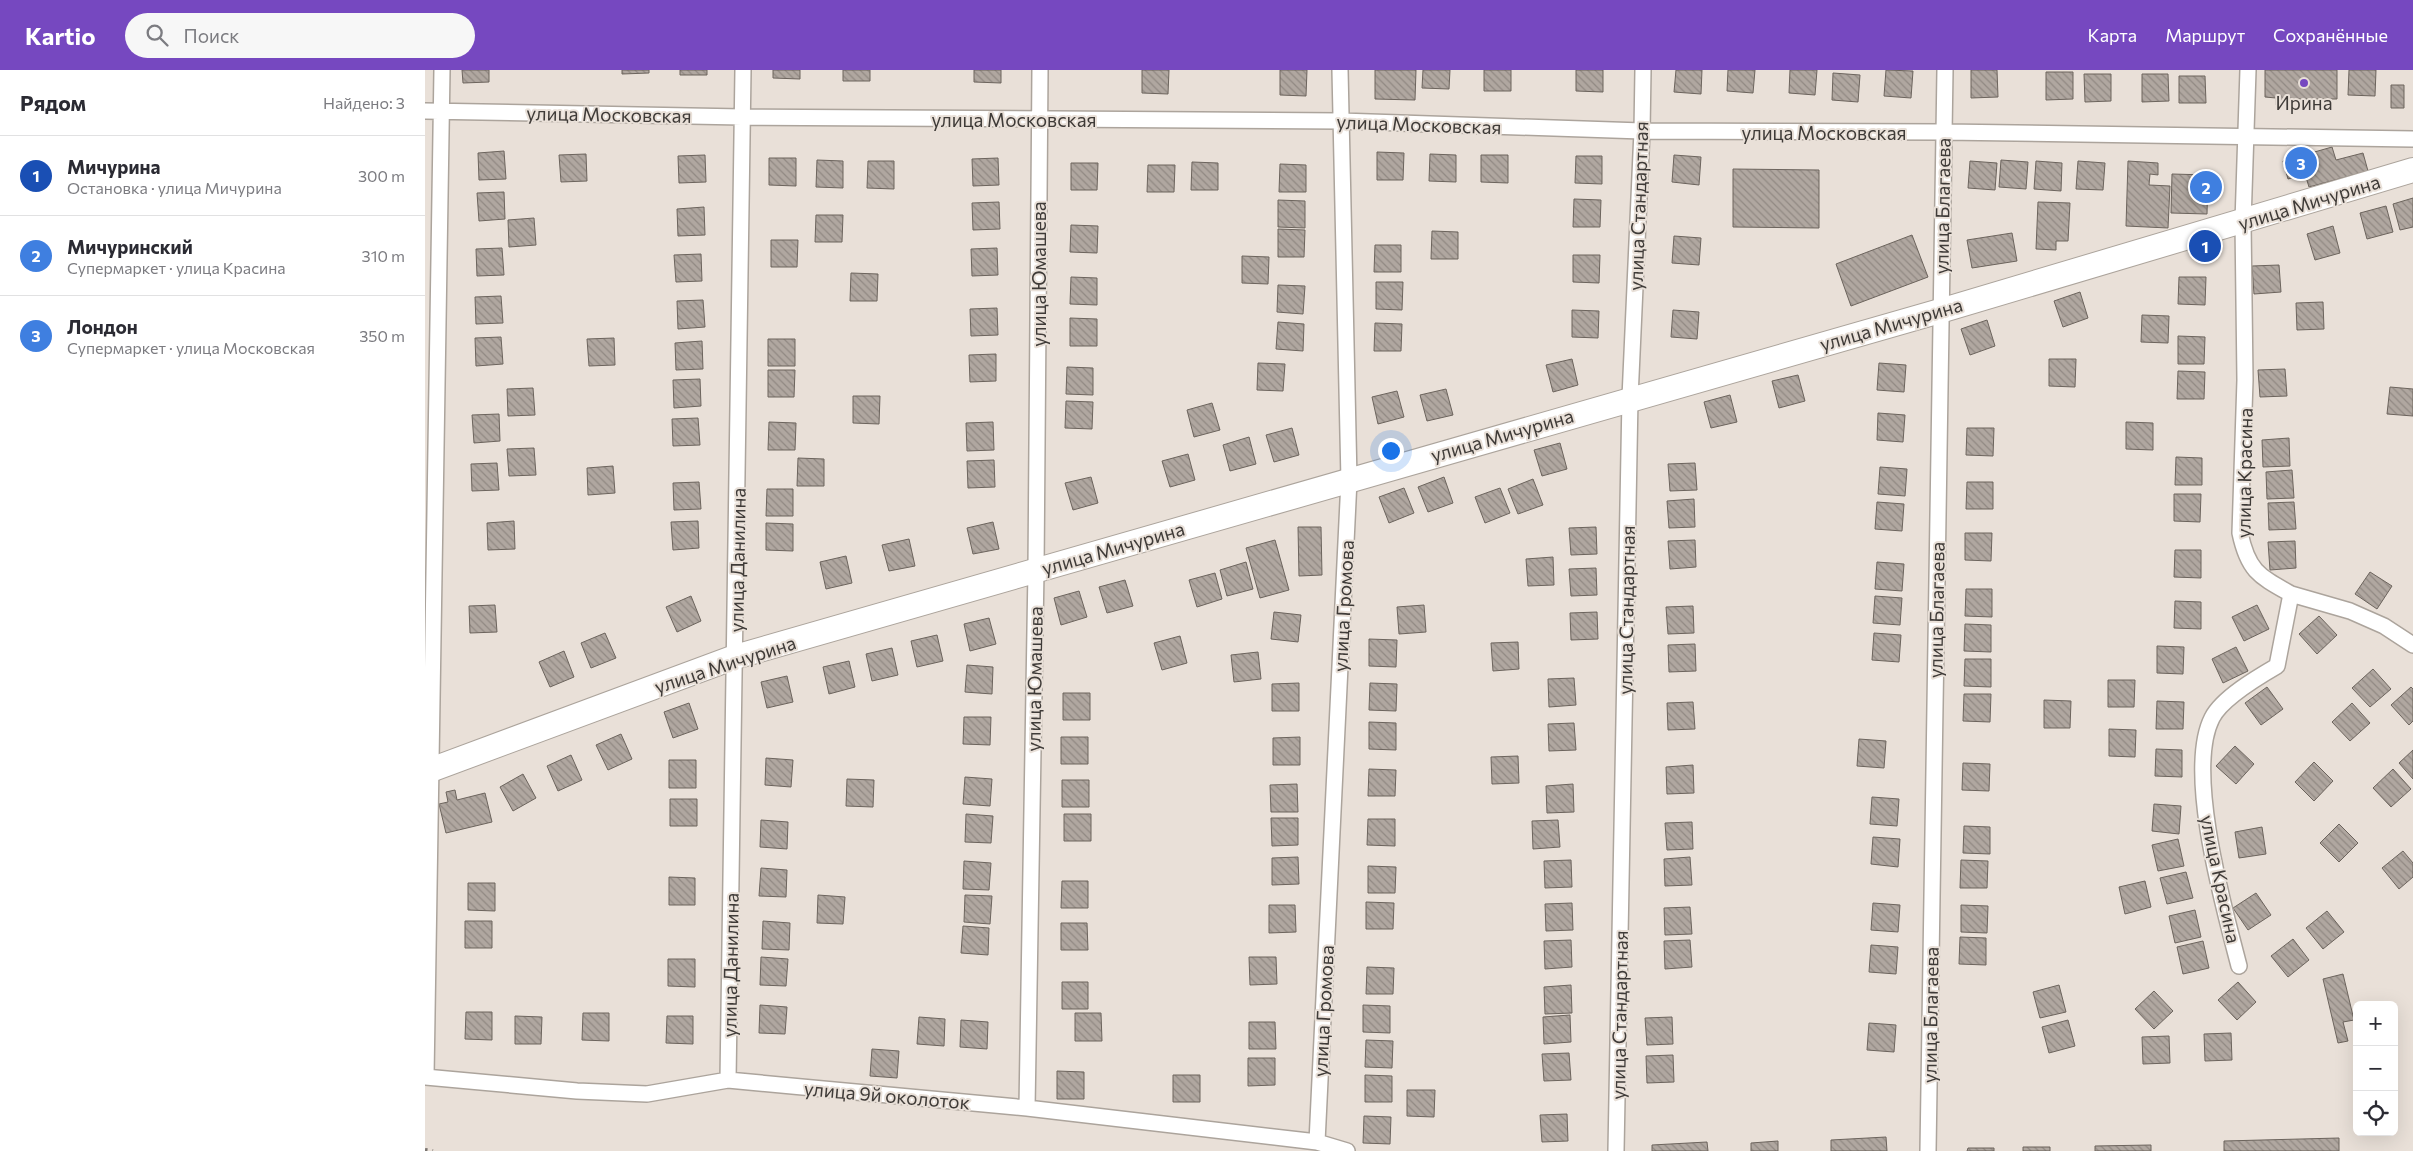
<!DOCTYPE html>
<html lang="ru">
<meta charset="utf-8">
<style>
body{margin:0;font-family:Commissioner,sans-serif;background:#f7f7f7;color:#2b2b33}
.controls{position:absolute;right:15px;bottom:15px;display:grid;overflow:hidden;border-radius:8px;box-shadow:0 5px 20px #0002}
.controls button{width:45px;height:45px;display:grid;place-items:center;padding:0;border:0;border-bottom:1px solid #e1e1e2;background:#fff;color:#2b2b33;font:25px sans-serif}
.you{position:absolute;left:965px;top:380px;width:18px;height:18px;margin:-12px;border:4px solid #fff;border-radius:50%;background:#1a73e8;box-shadow:0 0 0 8px #1a73e833}
.badge{display:grid;place-items:center;width:32px;height:32px;border-radius:50%;background:#7648c0;color:#fff;font-size:16px;font-weight:700}
.pin{position:absolute;translate:-50% -50%;border:2px solid #fff;box-shadow:0 1px 5px #0006}
.list{margin:0;padding:0;list-style:none}
h2{display:flex;justify-content:space-between;align-items:center;height:65px;margin:0;padding:0 20px;font-size:21px}
h2 small{font-size:16px;font-weight:400;color:#7c7c81}
.list li{display:grid;grid-template-columns:32px 1fr auto;gap:15px;align-items:center;box-sizing:border-box;height:80px;padding:0 20px;border-top:1px solid #e1e1e2}
.list b{display:block;font-size:19px;white-space:nowrap}
.list p{margin:0;font-size:16px;white-space:nowrap;color:#7c7c81}
.list em{font-size:16px;font-style:normal;color:#7c7c81}
.icon{flex:none;width:28px;height:28px;fill:none;stroke:currentColor;stroke-width:2;stroke-linecap:round;stroke-linejoin:round}
.map{position:relative;flex:none;width:1988px;height:1081px;overflow:hidden}
header{display:flex;align-items:center;gap:30px;box-sizing:border-box;height:70px;padding:0 25px;background:#7648c0;color:#fff}
header strong{font-size:24px}
nav{display:flex;gap:28px;margin-inline-start:auto;font-size:18px}
.search{width:350px;height:45px;background:#f7f7f7;display:flex;align-items:center;gap:12px;box-sizing:border-box;padding:0 18px;border-radius:28px;color:#7c7c81;font-size:19px}
main{display:flex}
aside{flex:1;background:#fff}
.map>svg:first-child{display:block}
</style>
<header>
<strong>Kartio</strong>
<div class="search"><svg class="icon" aria-label="search" viewBox="0 0 24 24"><circle cx="10" cy="10" r="6"/><path d="M15 15l6 6"/></svg>Поиск</div>
<nav><a>Карта</a><a>Маршрут</a><a>Сохранённые</a></nav>
</header>
<main>
<aside>
<h2>Рядом<small>Найдено: 3</small></h2>
<ul class="list">
<li><span class="badge" style="background:#1a4fb4">1</span><div><b>Мичурина</b><p>Остановка · улица Мичурина</p></div><em>300 m</em></li>
<li><span class="badge" style="background:#3f7fe0">2</span><div><b>Мичуринский</b><p>Супермаркет · улица Красина</p></div><em>310 m</em></li>
<li><span class="badge" style="background:#3f7fe0">3</span><div><b>Лондон</b><p>Супермаркет · улица Московская</p></div><em>350 m</em></li>
</ul>
</aside>
<div class="map">
<svg width="1988" height="1081" viewBox="0 0 1988 1081">
<defs>
<pattern id="building-back-hatch" width="6" height="6" patternUnits="userSpaceOnUse" patternTransform="scale(1.25)"><rect width="6" height="6" fill="#b0a7a0"/><path d="M-1 5l2 2M0 0l6 6M5-1l2 2" fill="none" stroke="#918983"/></pattern>
</defs>
<rect width="100%" height="100%" fill="#e9e0d8"/>
<!-- building -->
<path fill="url(#building-back-hatch)" stroke="#6c645d" d="M37,0h27v12l-26,1z
M197,0h27v3l-27,1z
M255,0h27v5h-27z
M348,0h27v9l-27,-1z
M418,0h27v11h-27z
M549,0h27v13l-27,-1z
M717,0h27l-1,24 -26,-1z
M855,0h27l-1,26 -26,-1z
M950,0h41l-1,30 -40,-1z
M998,0h27l-1,19 -27,-1z
M1059,0h27v21h-27z
M1151,0h27v22l-27,-1z
M1251,0h26l-1,24 -27,-2z
M1303,0h27l-2,23 -26,-2z
M1365,0h27l-2,25 -26,-2z
M1461,0l27,1 -2,27 -27,-2z
M1546,0h26l1,27 -27,1z
M1840,0h72v29h-46v6h-15v-7l-11,-1z
M1924,0h27l-1,26 -27,-1z
M1621,2h27v27l-27,1z
M1408,3l27,2 -2,27 -26,-2z
M1659,4h27v27l-26,1z
M1717,4h26l1,27 -27,1z
M1754,6h26l1,27h-27z
M1966,15h13v23h-13z
M1907,77l4,13 27,-7 5,18 -59,16 -4,-13 -17,5 -5,-18z
M79,81l2,28 -27,1 -1,-27z
M952,82l27,1 -1,27h-26z
M161,84l1,27 -26,1 -2,-27z
M1005,84l26,1v27l-27,-1z
M280,85l1,27 -27,1 -1,-27z
M1056,85h27v28l-27,-1z
M1249,85l27,2 -2,28 -27,-3z
M1151,86h26v28l-27,-1z
M344,88h27v28l-27,-1z
M573,88l1,27 -26,1 -1,-27z
M392,90l26,1v27l-27,-1z
M1576,90l27,2 -2,27 -27,-2z
M443,91h26v28l-27,-1z
M1545,91l27,2 -2,27 -27,-2z
M1611,91l26,2 -1,28 -27,-2z
M1653,91l27,2 -2,27 -27,-1z
M1703,91l30,2v12l-8,-1 -1,11 21,1 -2,42 -42,-2z
M767,92l26,1v27h-27z
M646,93h27l-1,27h-26z
M855,94l26,1v27h-27z
M723,95h27l-1,27h-27z
M1308,99l86,1v58l-86,-1z
M1747,104l36,1 -1,39 -36,-1z
M79,122l1,27 -26,2 -2,-28z
M1988,128v29l-13,3 -7,-26z
M1149,129l27,1 -1,27h-27z
M853,130l27,1v27l-27,-1z
M574,132l1,27 -27,1 -1,-27z
M1613,132l32,1 -2,38h-12v9l-20,-1z
M1961,136l7,26 -26,7 -7,-26z
M279,137l1,28 -27,1 -1,-27z
M391,145h27l-1,27h-27z
M109,148l2,27 -27,2 -1,-27z
M646,155l27,1 -1,27 -27,-1z
M1908,156l7,27 -25,7 -8,-26z
M853,159l27,1 -1,27h-26z
M1007,161l26,1v27h-27z
M1587,163l5,28 -45,7 -5,-28z
M1487,165l16,42 -77,29 -15,-42z
M1249,166l27,2 -2,27 -27,-2z
M346,170h27l-1,27h-26z
M950,175h26v27h-27z
M77,178l2,27 -27,1 -1,-27z
M572,178l1,27 -26,1 -1,-27z
M276,184l1,27 -26,1 -2,-27z
M1148,185h27l-1,28 -26,-1z
M817,186l27,1 -1,27 -26,-1z
M1854,195l2,27 -27,2 -2,-28z
M426,203l27,1 -1,27h-27z
M646,207l26,1v27l-27,-1z
M1754,207h27l-1,28 -27,-1z
M951,212h27l-1,28 -26,-1z
M853,215l27,1 -2,28 -26,-2z
M1655,222l8,26 -25,9 -9,-26z
M76,226l2,27 -27,1 -1,-27z
M278,230l2,27 -27,2 -1,-28z
M1898,232l1,27 -27,1 -1,-27z
M572,238l1,27 -27,1 -1,-27z
M1147,240l27,1 -1,27 -26,-1z
M1248,240l26,2 -2,27 -26,-2z
M1717,245l27,1 -1,27 -27,-1z
M645,248l27,1v27h-27z
M1562,250l8,26 -25,9 -9,-26z
M853,252l26,2 -1,27 -27,-2z
M950,253l27,1 -1,27h-27z
M1753,266l27,1 -1,27h-26z
M76,267l2,27 -27,2 -1,-28z
M189,268l1,27 -26,1 -2,-27z
M343,269h27v27h-27z
M277,271l1,28 -27,1 -1,-27z
M571,284v27l-26,1 -1,-27z
M1147,289l6,26 -25,7 -7,-27z
M1624,289h27l-1,28 -26,-1z
M833,293l27,1 -2,27 -26,-1z
M1454,293l27,2 -2,27 -27,-2z
M642,297l26,1v27l-27,-1z
M1860,299l2,27 -27,1 -2,-27z
M343,300h27l-1,27h-26z
M1753,301l27,1 -1,27h-27z
M1373,305l7,26 -26,7 -7,-27z
M275,309l1,27 -27,2 -1,-28z
M1965,317l23,2v27l-26,-2z
M108,318l2,27 -27,1 -1,-27z
M1021,319l7,26 -26,6 -7,-26z
M972,321l7,26 -26,7 -6,-27z
M1305,325l7,27 -26,6 -7,-26z
M428,326h27l-1,28 -26,-1z
M641,331l27,1 -1,27 -27,-1z
M787,333l8,27 -26,7 -7,-27z
M1453,343l27,2 -2,27 -26,-2z
M74,344l1,27 -26,2 -2,-28z
M273,348l2,27 -27,1 -1,-27z
M344,352l27,1 -1,27h-27z
M568,352l1,28 -27,1 -1,-28z
M1701,352l27,1v27l-27,-1z
M867,358l7,27 -25,7 -8,-27z
M1542,358h27l-1,28 -27,-1z
M824,367l7,27 -26,7 -7,-26z
M1864,368l1,28 -27,1 -1,-27z
M1135,373l7,26 -25,7 -8,-26z
M109,378l2,27 -27,1 -2,-27z
M763,384l7,26 -25,7 -8,-26z
M1751,387l26,1v27h-27z
M373,388l26,1v27h-27z
M569,390l1,27 -27,1 -1,-27z
M72,393l2,27 -27,1 -1,-27z
M1270,393l2,27 -27,1 -2,-27z
M188,396l2,27 -27,2 -1,-27z
M1455,397l27,2 -2,27 -27,-2z
M1867,400l2,28 -27,1 -1,-27z
M666,407l7,26 -25,7 -8,-27z
M1019,407l9,26 -25,9 -10,-25z
M1108,409l10,26 -25,9 -10,-25z
M274,412l2,27 -27,1 -1,-27z
M1542,412h26v27h-27z
M979,418l10,25 -25,10 -10,-26z
M1075,418l10,25 -25,10 -10,-26z
M342,419h26v27h-27z
M1749,424h27l-1,28 -26,-1z
M1269,429l1,28 -26,1 -2,-27z
M1452,432l27,2 -2,27 -27,-2z
M1869,432l2,27 -27,1 -1,-27z
M89,451l1,28 -27,1 -1,-27z
M273,451l1,27 -26,2 -2,-28z
M568,452l6,27 -26,5 -6,-26z
M341,453l27,1v27l-27,-1z
M873,457h23l1,48 -23,1z
M1171,457l1,27 -26,1 -2,-27z
M1540,463h27l-1,28 -26,-1z
M484,469l6,27 -26,5 -7,-26z
M850,470l14,50 -29,8 -14,-50z
M1270,470l1,27 -26,2 -2,-28z
M1870,471l1,27 -26,2 -2,-28z
M1750,480h26v28l-27,-1z
M421,486l6,27 -26,6 -6,-27z
M1128,487l1,28 -26,1 -2,-27z
M821,492l7,27 -26,7 -7,-26z
M1452,492l27,2 -2,27 -27,-2z
M1171,498l1,27 -26,1 -2,-27z
M1945,502l22,14 -15,23 -22,-15z
M790,503l7,26 -25,8 -8,-27z
M700,510l8,26 -26,7 -8,-26z
M1541,519h26v28l-27,-1z
M654,521l8,26 -26,8 -7,-27z
M266,526l10,25 -24,11 -11,-25z
M1450,526l27,2 -2,27 -27,-2z
M1750,531l26,1v27l-27,-1z
M70,535l2,27 -27,1 -1,-27z
M999,535l2,27 -27,2 -2,-27z
M1832,535l12,24 -25,12 -12,-24z
M1268,536l1,27 -26,1 -2,-27z
M849,542l27,3 -3,27 -27,-3z
M1172,542l1,27 -27,1 -1,-27z
M1894,546l18,19 -20,19 -18,-20z
M564,548l7,26 -26,7 -6,-27z
M1540,554l26,1v27l-27,-1z
M180,563l11,25 -25,10 -10,-25z
M1449,563l27,2 -2,27 -27,-2z
M512,565l6,26 -26,6 -6,-26z
M755,566l7,27 -25,7 -8,-27z
M944,569l28,1 -1,27 -27,-1z
M1093,572l1,27 -26,2 -2,-28z
M1270,574l1,27 -27,1 -1,-27z
M1732,576l27,1 -1,27 -26,-1z
M1811,577l12,24 -25,12 -11,-24z
M467,578l6,27 -26,6 -6,-27z
M139,581l10,26 -24,10 -11,-25z
M833,582l3,27 -27,3 -3,-27z
M1540,589h26v28l-27,-1z
M424,591l6,26 -26,7 -6,-27z
M542,595l26,2 -1,27 -27,-2z
M1948,599l18,20 -21,18 -18,-19z
M362,606l6,26 -26,6 -6,-26z
M1149,608l2,27 -27,2 -1,-28z
M1683,610h27l-1,27h-26z
M874,613v28h-27v-27z
M945,613l27,1 -1,27 -27,-1z
M1842,617l16,22 -22,16 -16,-22z
M1986,617l2,2v32l-4,4 -18,-20z
M638,623h27v27h-27z
M1539,624h27l-1,28 -27,-1z
M1619,630l27,1 -1,27h-26z
M1732,631l27,1 -1,27h-27z
M1268,632l2,27 -27,1 -1,-27z
M264,633l9,26 -25,9 -9,-26z
M1927,633l18,20 -20,18 -18,-19z
M539,647h27l-1,28 -27,-1z
M944,652l27,1v27l-27,-1z
M1149,653l2,27 -27,1 -1,-27z
M1684,659l27,1 -1,27 -26,-1z
M196,664l11,25 -24,11 -12,-25z
M636,667h27v27h-27z
M875,667v28h-27v-27z
M1434,669l27,2 -2,27 -27,-2z
M1810,676l19,18 -18,20 -20,-18z
M1731,679l26,1v27l-27,-1z
M1988,680v29l-14,-16z
M146,685l11,25 -24,11 -11,-25z
M1093,686l1,27 -27,1 -1,-27z
M341,688l27,2 -2,27 -26,-2z
M244,690h27v28h-27z
M1889,692l19,19 -19,20 -19,-19z
M1538,693l27,1 -1,27 -27,-1z
M1268,695l1,28 -27,1 -1,-27z
M944,699l27,1 -1,26h-27z
M1968,699l18,20 -20,18 -18,-19z
M98,704l13,24 -23,13 -13,-24z
M540,707l27,2 -2,27 -27,-2z
M422,709l27,1 -1,27 -27,-1z
M637,710h27v27h-27z
M872,714l1,28h-27l-1,-27z
M1148,714l1,28 -27,1 -1,-27z
M30,720l2,10 28,-7 7,29 -46,11 -7,-29 9,-2 -2,-10z
M1447,727l27,2 -2,27 -27,-2z
M245,729h27v27h-27z
M1729,734l27,2 -2,28 -27,-3z
M541,744l27,2 -2,27 -26,-1z
M639,744h27v27h-27z
M846,748h27v27l-26,1z
M943,749h27v27l-28,-1z
M336,750l27,2 -1,27 -27,-2z
M1133,750l2,27 -27,2 -1,-28z
M1267,752l1,27 -26,1 -2,-27z
M1914,754l19,19 -19,19 -19,-19z
M1539,756l26,1v27l-27,-1z
M1837,757l4,27 -27,4 -4,-26z
M1448,767l27,2 -2,28 -27,-3z
M1753,769l6,27 -26,5 -6,-26z
M1978,781l10,12v14l-14,12 -17,-21z
M873,787l1,27 -27,1v-27z
M1265,787l2,28 -27,1 -1,-27z
M1146,790l1,27 -27,1 -1,-27z
M1536,790l27,1 -1,27h-27z
M539,791l27,2 -2,27 -26,-1z
M943,796l28,1 -1,26h-27z
M336,798l26,2 -1,27 -27,-1z
M1761,802l7,26 -26,6 -7,-26z
M244,807l26,1v27h-26z
M637,811h26v27h-27z
M1720,811l6,26 -26,7 -6,-27z
M43,813h27v28l-27,-1z
M1831,823l15,22 -23,15 -15,-22z
M393,825l27,2 -2,27 -26,-1z
M540,825l27,1 -2,28 -26,-2z
M941,832l28,1 -1,26h-27z
M1147,833l1,27 -27,1 -1,-27z
M1448,833l27,2 -2,27 -27,-2z
M844,835h26l1,27 -27,1z
M1536,835l27,1 -1,27 -26,-1z
M1265,837l2,27 -27,1 -1,-27z
M1770,840l6,27 -26,6 -6,-27z
M1902,841l17,21 -21,17 -17,-21z
M40,851h27v27h-27z
M338,851l27,2 -1,27 -27,-1z
M636,853h26l1,27h-27z
M538,856l26,2 -1,27 -27,-2z
M1535,867l26,1v27l-27,-1z
M1868,869l16,21 -21,17 -17,-21z
M1146,870l1,27 -27,2 -1,-28z
M1265,870l2,27 -27,2 -1,-28z
M1778,871l6,27 -26,6 -6,-27z
M1446,875l27,2 -2,27 -27,-2z
M336,887l27,2 -2,27 -26,-1z
M824,887h27l1,27 -27,1z
M243,889h27v28l-27,-1z
M942,897l27,1 -1,26h-27z
M1918,904l11,46 -11,2 5,19 -10,2 -15,-64z
M637,912h26v27h-26z
M1813,912l18,20 -19,18 -19,-20z
M1146,915l1,28 -27,1 -1,-27z
M1634,915l7,27 -26,6 -7,-26z
M1729,921l19,20 -19,18 -19,-20z
M335,935l27,2 -2,27 -26,-1z
M938,935l27,1v27l-27,-1z
M41,942h26v28l-27,-1z
M158,943h26v28l-27,-1z
M650,943h26l1,28h-27z
M1145,945l1,27 -27,2 -1,-27z
M90,946l27,1 -1,27h-26z
M242,946h26v28l-27,-1z
M494,947l26,2 -1,27 -27,-2z
M1247,947l1,27 -26,1 -2,-27z
M536,950l27,2 -1,27 -27,-2z
M1643,950l7,26 -26,7 -7,-26z
M824,952h26l1,27h-27z
M1444,953l27,2 -2,27 -27,-2z
M1806,963l1,27 -27,1 -1,-27z
M1744,966l1,27 -27,1 -1,-27z
M941,970l27,1 -1,27 -27,-1z
M447,979l27,2 -2,27 -27,-2z
M1144,983l2,27 -27,1 -2,-27z
M1248,985l1,27 -27,1 -1,-27z
M823,988h27v27l-27,1z
M632,1001l27,1v27h-27z
M748,1005h27v27h-27z
M940,1005l27,1v26h-27z
M982,1020h28l-1,27 -27,-1z
M1142,1044l1,27 -26,1 -2,-27z
M939,1046l27,1 -1,27 -27,-1z
M1461,1067l1,14h-56v-11z
M1914,1068v13h-115v-10z
M1353,1071v10h-27v-8z
M1282,1072l1,9h-56v-6z
M1726,1075v6h-56v-5z
M1598,1077h27v4h-27z
M1543,1078h26v3h-27z"/>
<g fill="none" stroke-linecap="round" stroke-linejoin="round">
<!-- street casing -->
<g stroke="#aca49c" stroke-width="18">
<path id="street" d="M0,41l317,6 599,4 301,10 302,1 469,7
M1866,524l59,17 34,15 29,19
M1814,896c-15,-58 -54,-195 -27,-248 10,-20 46,-41 65,-52l14,-72c-32,-18 -43,-23 -51,-61l5,-153 -2,-158 5,-152
M0,1007l152,14 70,3 81,-14 299,28 290,34 30,9
M1,1007l16,-1007
M303,1010l15,-1010
M602,1038l9,-538 4,-500
M892,1072l32,-662 -9,-410
M1191,1081l14,-753 12,-267 1,-61
M1503,1081l17,-1081"/>
</g>
<!-- primary casing -->
<g stroke="#aca49c" stroke-width="26">
<path id="primary" d="M0,702l310,-115 1205,-346 473,-141"/>
</g>
<!-- street -->
<use href="#street" stroke="#fff" stroke-width="15"/>
<!-- primary -->
<use href="#primary" stroke="#fff" stroke-width="24"/>
<!-- rail -->
<path stroke="#7a746f" stroke-width="4" stroke-dasharray="2.5 5" stroke-linecap="butt" d="M0,1080l8,1"/>
</g>
<!-- markers -->
<circle fill="#7648c0" stroke="#e9e0d8" stroke-width="2" cx="1879" cy="13" r="5"/>
<g text-anchor="middle" dominant-baseline="central" stroke-width="4" stroke-linejoin="round" paint-order="stroke">
<!-- poi labels -->
<g font-size="19" fill="#3f3b38" stroke="#e9e0d8">
<text x="1879" y="32">Ирина</text>
</g>
<!-- street labels -->
<g font-size="19" fill="#3f3b38" stroke="#e9e0d8">
<text transform="translate(184 44) rotate(1)">улица Московская</text>
<text x="589" y="49">улица Московская</text>
<text transform="translate(994 54) rotate(2)">улица Московская</text>
<text x="1399" y="62">улица Московская</text>
<text transform="translate(1884 132) rotate(-17)">улица Мичурина</text>
<text transform="translate(1213 136) rotate(-88)">улица Стандартная</text>
<text transform="translate(1517 136) rotate(-89)">улица Благаева</text>
<text transform="translate(613 204) rotate(-90)">улица Юмашева</text>
<text transform="translate(1466 254) rotate(-16)">улица Мичурина</text>
<text transform="translate(1077 365) rotate(-16)">улица Мичурина</text>
<text transform="translate(1819 403) rotate(-89)">улица Красина</text>
<text transform="translate(688 478) rotate(-16)">улица Мичурина</text>
<text transform="translate(312 490) rotate(-89)">улица Данилина</text>
<text transform="translate(918 536) rotate(-87)">улица Громова</text>
<text transform="translate(1201 540) rotate(-89)">улица Стандартная</text>
<text transform="translate(1511 540) rotate(-89)">улица Благаева</text>
<text transform="translate(300 594) rotate(-18)">улица Мичурина</text>
<text transform="translate(609 609) rotate(-89)">улица Юмашева</text>
<text transform="translate(1796 809) rotate(78)">улица Красина</text>
<text transform="translate(305 895) rotate(-89)">улица Данилина</text>
<text transform="translate(898 941) rotate(-87)">улица Громова</text>
<text transform="translate(1194 945) rotate(-89)">улица Стандартная</text>
<text transform="translate(1505 945) rotate(-89)">улица Благаева</text>
<text transform="translate(462 1025) rotate(5)">улица 9й околоток</text>
</g>
</g>
</svg>
<div class="controls">
<button>+</button>
<button>−</button>
<button><svg class="icon" aria-label="locate" viewBox="0 0 24 24"><circle cx="12" cy="12" r="6"/><path d="M12 2v4M12 18v4M2 12h4M18 12h4"/></svg></button>
</div>
<div class="you"></div>
<div class="pin badge" style="left:1780px;top:176px;background:#1a4fb4">1</div>
<div class="pin badge" style="left:1781px;top:117px;background:#3f7fe0">2</div>
<div class="pin badge" style="left:1876px;top:93px;background:#3f7fe0">3</div>
</div>
</main>
